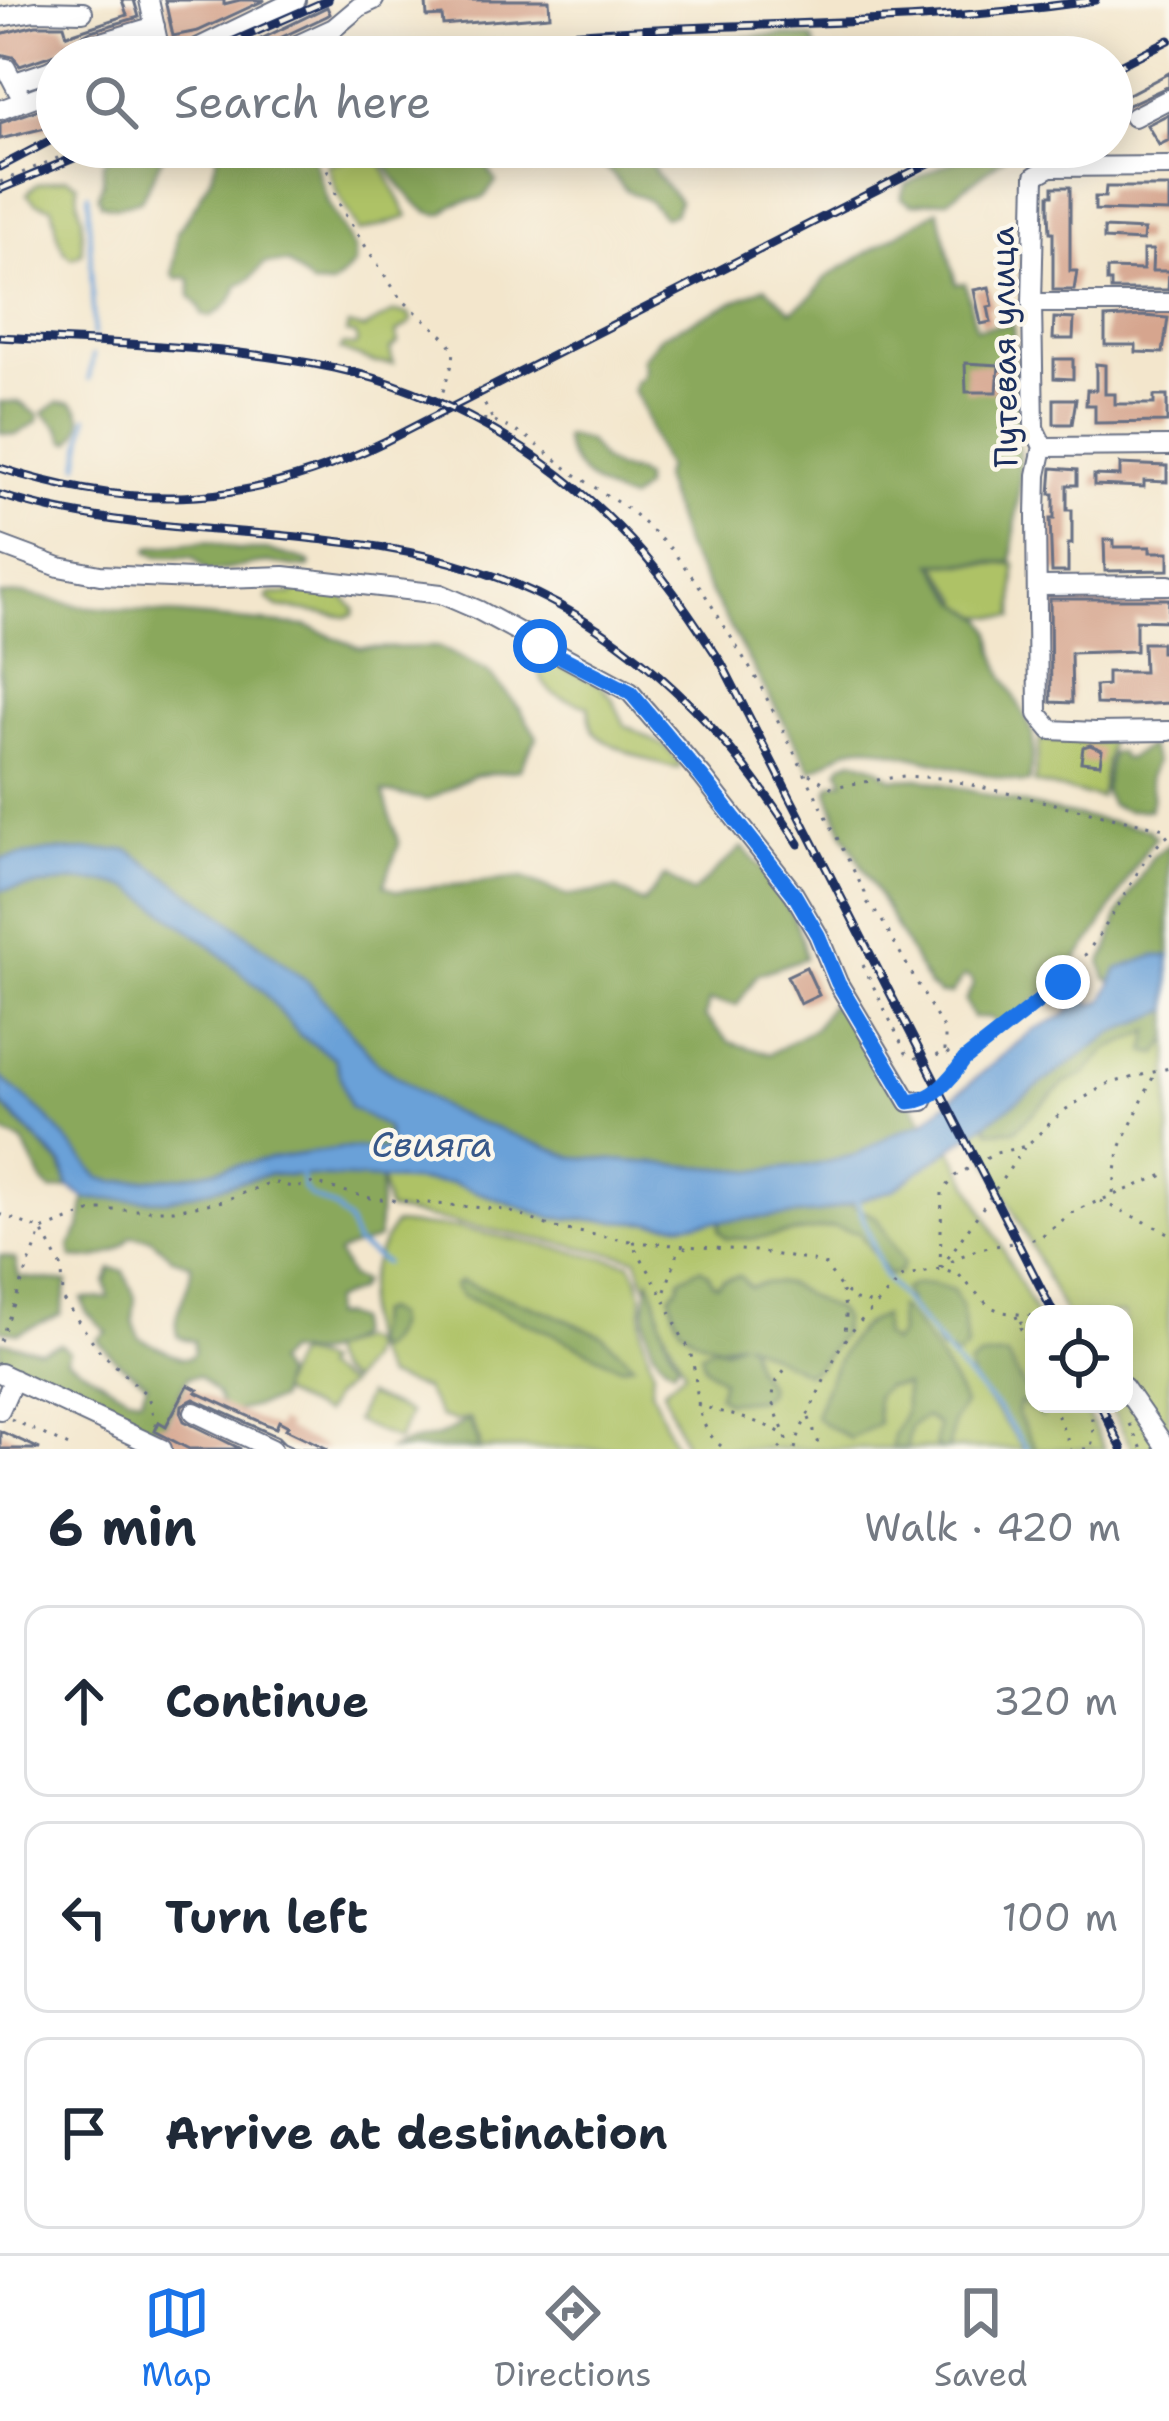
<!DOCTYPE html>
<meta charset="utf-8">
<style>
body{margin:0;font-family:"Shantell Sans",sans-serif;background:#f6f6f7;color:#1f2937}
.controls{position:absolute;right:36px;bottom:36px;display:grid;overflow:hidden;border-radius:24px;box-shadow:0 6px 30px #0003}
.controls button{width:108px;height:108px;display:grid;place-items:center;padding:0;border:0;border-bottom:3px solid #e0e1e3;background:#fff;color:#1f2937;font:60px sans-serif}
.stop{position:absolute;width:36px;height:36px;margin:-27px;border:9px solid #1a73e8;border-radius:50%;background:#fff}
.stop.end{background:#1a73e8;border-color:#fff;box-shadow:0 3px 12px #0008}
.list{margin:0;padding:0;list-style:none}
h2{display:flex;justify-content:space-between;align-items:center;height:156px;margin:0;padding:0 48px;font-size:51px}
h2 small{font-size:39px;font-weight:400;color:#747a83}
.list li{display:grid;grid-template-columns:78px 1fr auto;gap:36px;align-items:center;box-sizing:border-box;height:192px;margin:0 24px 24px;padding:0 24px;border:3px solid #e0e1e3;border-radius:24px}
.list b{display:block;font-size:45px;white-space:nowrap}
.list em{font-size:39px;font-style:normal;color:#747a83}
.icon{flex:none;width:66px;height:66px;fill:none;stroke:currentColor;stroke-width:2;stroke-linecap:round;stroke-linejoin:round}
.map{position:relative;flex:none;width:1169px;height:1449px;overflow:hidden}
.search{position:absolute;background:#fff;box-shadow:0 6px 30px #0003;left:36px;right:36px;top:36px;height:132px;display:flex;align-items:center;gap:30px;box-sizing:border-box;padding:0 42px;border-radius:66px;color:#747a83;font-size:45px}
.sheet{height:804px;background:#fff}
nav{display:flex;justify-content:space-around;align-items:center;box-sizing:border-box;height:168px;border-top:3px solid #e0e1e3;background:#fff;font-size:33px;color:#747a83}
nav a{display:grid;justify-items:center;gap:6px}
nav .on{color:#1a73e8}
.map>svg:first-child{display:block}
</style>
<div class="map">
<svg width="1169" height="1449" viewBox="0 0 1169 1449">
<rect width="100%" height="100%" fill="#fbf7ec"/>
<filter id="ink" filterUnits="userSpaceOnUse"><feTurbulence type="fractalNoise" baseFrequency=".00833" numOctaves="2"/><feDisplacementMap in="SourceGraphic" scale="24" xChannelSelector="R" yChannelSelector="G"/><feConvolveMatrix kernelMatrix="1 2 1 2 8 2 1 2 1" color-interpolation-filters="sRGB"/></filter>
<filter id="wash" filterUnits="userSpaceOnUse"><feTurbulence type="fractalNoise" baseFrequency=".004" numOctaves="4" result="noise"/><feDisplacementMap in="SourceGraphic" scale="48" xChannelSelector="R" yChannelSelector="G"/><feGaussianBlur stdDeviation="2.7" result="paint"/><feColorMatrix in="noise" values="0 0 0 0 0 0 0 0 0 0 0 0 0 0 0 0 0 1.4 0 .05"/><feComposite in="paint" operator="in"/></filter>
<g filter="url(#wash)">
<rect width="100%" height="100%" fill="#f3e6cc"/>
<!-- green -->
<path fill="#aec266" stroke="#647862" stroke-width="3" fill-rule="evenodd" d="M376,153l32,64 -49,15 -22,-40 -10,-28z
M67,178l10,6 1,18 4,15v36l-10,5c-17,-11 -14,-33 -20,-51l-16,-4 -9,-9 10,-10z
M394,312l14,2 3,5 -1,5 -14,9 2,10 -8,6 3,15 -18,-1 -35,-13 3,-5 12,1 2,-3 -1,-8 -10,-2 2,-8 16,4z
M936,564h79l-1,53 -48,-1 -6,-18z
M309,585l28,6 18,18 -1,6 -8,2 -68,-10 -11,-8 3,-5h22l8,-8z
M543,664h11l46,20 12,14 13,27 42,23 13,16 -1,4c-16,0 -72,-23 -83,-34 -7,-7 -6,-20 -8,-28 -24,-8 -46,-10 -50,-39z
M1040,739l70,2 -10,57 -66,-15z
M1169,1010v439h-37l-23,-45h15v-90h-59l-91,-183 138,-98z
M951,1148l85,166 -2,90h48l23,45h-419l-23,-59 22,-19 -21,-42 -28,-71 -248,-48 -7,-31 71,4 100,35 130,6 137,-11 74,-23z
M394,1224l65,4 171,35 8,14 4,17v39l11,38 -2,18 25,60h-197l1,-7 -10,-23 -15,2 -15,-4 -16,-28 -39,-12 -16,-31 -3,15 -16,21c-14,-8 -20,-15 -23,-31l31,-12 11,6c-11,-48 1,-80 25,-121zM460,1281l88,31 55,24 29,28 -13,2 -69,-34 -88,-36z
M295,1355l19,3 10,5 -3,6 27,16 -15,12 -9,17 -47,-22z
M367,1395l42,18 -11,27 -43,-19z"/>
<!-- forest -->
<path fill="#8aa85b" stroke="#526c5c" stroke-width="3" d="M783,35l30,4 4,14 10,4h-389l74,-9z
M125,147h50l-11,7 -23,46 -25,7 -15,-3 -3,-8 5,-14v-18l10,-11z
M217,147h93l18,56 26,46v16l-22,21 -20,-1 -24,-22h-23l-15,16 -12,6c-5,16 -14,24 -28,32l-8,-2 -2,-8 -10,-11v-17l-7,-2 -6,2 -4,-5 4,-42 20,-29 14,-26 8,-26z
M324,147h163l2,6 -7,5 14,24 -13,16c-9,2 -22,3 -30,7 -9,6 -4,10 -17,9 -20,-2 -46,-41 -55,-58 -14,-8 -33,3 -49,2z
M538,147h121l-12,9 10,19 22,26 -5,13 -10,3 -15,-16 -23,-11 -23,-26 -29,-6 -8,11z
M989,147h18l-5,12 -54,41 -36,4 -11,-6 4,-13 35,-18z
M938,210l18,74 9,-1 11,45 37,-4 7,153 -8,85 -79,1 26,39 26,17 7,13 3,21 9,23 29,56v22l-4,28 -7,1 -153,-37c-29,-1 -34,16 -58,24l-126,-222 -23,-70 4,-10c-15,-25 -17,-55 -33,-78l3,-9 6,-3 3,-11 -3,-8 19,-23 104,-49 27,24 21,-16 12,-17z
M0,402h19l20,14 -1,5 -22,14 -15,-2z
M58,402l14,1c14,10 11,28 -1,39l-5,-1 -8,-14 -15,-14z
M567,436l21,5 14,19 14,9 20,4 7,5v10l-13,12c-30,-7 -63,-32 -66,-63z
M207,541l32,9h29l40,11 3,3 -3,4c-13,1 -26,-5 -40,-5 -21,1 -39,8 -60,9l-15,-15 -36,-1 -9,-4 2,-5z
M25,594l55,12 226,20 54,22 79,-1 49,25 32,37 17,28 -18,33 -46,6 -45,24 -45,-8 16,52 -15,41 13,6 126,-13 44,18 50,-7 26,14 22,-27 27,17 50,-46c30,31 58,67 63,111l-47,16 -21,31 -28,-4 -4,16 24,25 41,12 45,-26 15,-23 19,5 75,112 -31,12 -37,21 -40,10 -60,6 -184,-14 -124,-46 -70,-47 -70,-82 -93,-72 -87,-60 -78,1 -50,8v-264z
M1149,746l6,16c-1,5 -4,9 -5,13 -3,13 8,17 -1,35h-24l-14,-5 -7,-13 7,-39 8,-1 3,6 5,1z
M853,759l24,8 15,12 27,-1 138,34 90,17 9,8c-24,28 -36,60 -56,90 -23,37 -59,71 -94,96l-5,2 -13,-8 -15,1 -8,-17 8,-16 -2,-6 -7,-3 -13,18h-11l-11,-8 -87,-156 -14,-38 3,-8 13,-3 -5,-12 4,-6z
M1169,844v117l-53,22 -10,-4 -5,-17 7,-11 10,-36 34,-58z
M75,881l32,1 25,5 78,58 52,45 38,45 35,23 15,48 36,21 6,23 -49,-2 -80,12 -82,17 -67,5 -14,-4 -56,-64 -44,-37v-187z
M1165,1010h4v28l-11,16 -13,-2 5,-21 -43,19 -22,24 -21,10 -49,46 -26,1 -3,-9 126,-89z
M0,1103l61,62 8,23 -18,3 -7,-7 -21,-42 -23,-11z
M270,1174l111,5 -3,60c-14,7 -28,6 -40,15l12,23 12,5 -5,8 -25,11 -1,15 12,-1 12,6 -1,15c-27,20 -36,20 -69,16l-10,11 7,12 -4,25 -45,12 -11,-5 -5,-13 -18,-18 -11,1 -29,57 -159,-77v-16l40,9 20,-6 9,7 -3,8 62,37 13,2 6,-15 -29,-21 -21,-22 10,-8 -21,-20 -4,-13 27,-1 -4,-16 6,-13 13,2 11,26 -2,23 6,18 42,20h8l5,-5v-12l-16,-4c-7,-29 14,-46 13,-73l-19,-6 -22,-20 -19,-2c-12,19 -37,25 -59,22l-2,-12 10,-18 5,-30 82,2z
M849,1204l27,13 28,46 -5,10 -10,2 -30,-42 -25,-6 -84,12 -24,-1 -7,-8 1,-9 98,-8z
M0,1255l15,4 4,18 48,5 -6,32 -43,19 -18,-3z
M700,1268l8,5 5,10 4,2 6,-5 17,-4 10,11c45,-15 48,12 85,21l7,10v16c-13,13 -18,33 -35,39l-64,-32 6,4 6,22 12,17v9l-8,6 -33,3 -8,-7 4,-15 -17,-13 -4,-14 12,-6 12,2 15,-8c-6,1 -12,4 -18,5 -6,1 -14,-3 -20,-5 -23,-9 -27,-22 -32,-46l9,-9 1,-7z
M650,1279c13,30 7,54 29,82l-6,8c-31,-17 -31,-61 -23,-90z
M460,1281l88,31 55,24 30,28 -13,3 -70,-35 -88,-36 -8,-10z
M915,1284h18l20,6 9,17 5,41 -9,9 -18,-7 -12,-22 -18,-22 -6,-17z
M898,1307c18,11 57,75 66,97l-11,18 -4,27h-10l-4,-5 3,-19 -12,-8 -16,9 -3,23h-15l1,-13 12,-24v-27l-19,1 -10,10 2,28 -28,15c-12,-10 -24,-11 -35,-23 9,-26 26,-73 49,-91 5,-5 12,-6 19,-9v19l9,8 7,-8z
M383,1310l11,6c3,12 -7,29 -18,35l-6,-8 6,-30z
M995,1356h12l15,28 12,13v7l10,3 -2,10 -22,-15 -3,12 19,35h-11l-53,-69 -3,-14 10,-8z
M469,1420l9,23v6h-88c16,-9 33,-8 51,-14 10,-4 18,-11 28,-15z"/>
<!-- water -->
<path fill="#6ba1d8" stroke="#43689b" stroke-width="3" d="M128,850l87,60 93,72 70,82 70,47 124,46 184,14 60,-6 40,-10 37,-21 31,-12 109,-92 32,-15 21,-23 4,13 13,-4 15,-32 36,-13h15v54l-57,23 -219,157 -75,23 -136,11 -130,-6 -100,-35 -182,-9 -103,26 -81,-1 -18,-13 -5,-21 -63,-63v-25l44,37 56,64 14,4 67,-5 82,-17 80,-12 48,1 -5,-22 -36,-20 -15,-49 -35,-23 -38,-45 -52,-45 -78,-57 -25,-6 -32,-1 -75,9v-31l50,-8z"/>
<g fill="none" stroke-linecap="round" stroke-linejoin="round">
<!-- stream -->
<path stroke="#6ba1d8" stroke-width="4.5" d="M88,194l6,142
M89,379l4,-24
M79,465l8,-48
M300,1171l3,17 7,8 25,12 13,14 8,22 29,19
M857,1201l27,75 78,95 35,37 30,41"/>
</g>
<g id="blocks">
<!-- building -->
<path fill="#d6a58e" d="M122,0h12l5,17 -48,14 -27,14 -6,8 -38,13 -7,-9 -13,-3v-20l36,-9h28l3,10 60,-20z
M165,0h59v4l16,-4h25l-67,31 -25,5z
M441,0h108l1,16 -107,9 -1,-9 -15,1 -1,-14z
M327,7l3,7 -3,2 -62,29 -13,12h-28z
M1169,73v13l-41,19 -11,12 -5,-14z
M57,103v22l-57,14v-16z
M1169,114v26l-10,5 -12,-20z
M1053,187h17v84h7l-3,19h-21v-58h-3l-1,-21v-16h4z
M1106,187h63v25l-74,-2v-13h10z
M1104,228l40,2 -1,11 -39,-2z
M1143,250h10l-1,21h17l-1,19h-57v-8h-4v-13l36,1z
M989,287l4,19 -5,1 3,15 -10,2 -7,-34z
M1144,316l24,2 -5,35 -27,-1v-7h-31v-27z
M1054,318l20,1 -1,20h-20z
M1054,359h19v20l-19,-1z
M965,363l34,2 -2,27h-31z
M1096,364l9,1v29h10v10h39v-8h13v26l-72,1v-18h-9l1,-15h9z
M1054,399h22l-4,25h-18z
M1120,464l47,2v16l-23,-1v6l-50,-2v-10l26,1z
M1052,468l25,2v15h-10v25h5v34h-4v28h-16l-2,-53h4v-25h-4z
M1104,540h10v7h36v5h19v18l-64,1z
M1050,599h119l-1,22 -32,-1v31l-65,2 1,50 -21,-1z
M1143,643h18v9h7l1,51 -36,2 -37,-1 -1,-18 12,-1v-13h37z
M1090,745l12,5 -2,14 -19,-2 2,-15z
M806,967l13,28 -19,9 -13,-28z
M188,1385l10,5 -2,2 72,33 8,3 3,-7 9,5 -2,3 42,20h-31l-13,-6 -6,-6 -84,-38 -12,6 -1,9 3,7 57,28h-52l-34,-18 4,-9 7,4z
M0,1431l40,18h-40z"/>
</g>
</g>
<g filter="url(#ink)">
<use href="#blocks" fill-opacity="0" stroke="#676f84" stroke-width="3"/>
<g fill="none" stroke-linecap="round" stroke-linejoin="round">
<!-- minor casing -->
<g stroke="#676f84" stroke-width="22">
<path id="minor" d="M149,0l9,42 7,15
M0,17l35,-6 48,1
M70,57l25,-13 60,-18
M179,57l117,-57
M271,57l63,-29 25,-21 15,-7
M0,67l6,1 12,23
M15,82l33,-11 9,-5
M0,110l57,-21
M1134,117l35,-18
M1169,166l-118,1 -16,9 -3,127 2,125 9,19 -6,28 -1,40 2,199 13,16 44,2 74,-1
M1032,303h137
M1043,447l126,-1
M0,545l59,22 41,8 92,4 92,-3 157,18 37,16 152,82 72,84 92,118 24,41 20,48 71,119 14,-1
M1039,586l130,-1
M0,1373l162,76
M1124,1387l43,62
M0,1410l14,-31
M194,1412l78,37"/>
</g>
<!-- path -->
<path stroke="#676f84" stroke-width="3" stroke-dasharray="3 9" stroke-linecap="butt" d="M319,147l22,61 15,24 44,66 46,40 8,12 -1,12 -13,38 36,19 17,1 34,17 46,36 59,39 39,37 30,39 58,95 106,210 2,9 14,17 64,113v19
M0,182l84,-35
M479,394l13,24
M809,774l22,13 73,-11 37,2 228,52
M863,965l43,88 20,9 19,-11 9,8 8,1
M934,1092l19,-17 11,-15c38,-29 84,-58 114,-96 17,-21 33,-46 47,-70 13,-22 23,-43 44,-59
M1113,1193l6,-43 36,-77
M1100,1201l69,32
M0,1214l42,16 20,38 1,32 36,50 49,46 9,34
M633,1242l122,9 58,10 12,4 17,24 14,11 19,4
M940,1268l2,-75 13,-17 41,-23 30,-7 37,-35 44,-27 62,-16
M941,1268l18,-11 20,-8 60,-11 37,-28 93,-37
M941,1268l83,-120
M665,1291l12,-36 9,-8
M842,1291l4,23 -1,27
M1016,1316l18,48
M1020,1321l14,20
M0,1341l42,-111 53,-20h79l49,-9 49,-19 24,6 17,-5 57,15 136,12 49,18 75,13c21,30 36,61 51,94 3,6 7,11 9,17 12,37 -1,71 35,97
M697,1404c31,12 59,14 88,31
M1053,1404l18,45
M809,1418l12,31
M11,1419l64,30
M1129,1424l13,25
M779,1449l8,-9c-11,-30 -24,-46 -1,-72
M795,1449l5,-18 39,-82 17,-23 47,-49 37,-8 19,6 30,31 13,6 32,4
M1083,1449h7l3,-10 -2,-35"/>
<!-- minor -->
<use href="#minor" stroke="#fff" stroke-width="18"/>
<!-- rail casing -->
<g stroke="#1b2f5e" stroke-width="9">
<path id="rail" d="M205,57l20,-12 103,-45
M378,57c236,-44 479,-20 717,-57
M1112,69l57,-29
M0,167l57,-30
M0,189l100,-42
M0,337c111,7 226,8 335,31 105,23 208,82 283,159 41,41 73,89 104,137l332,650
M0,468c140,46 254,38 386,-27l574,-294
M0,495c97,31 198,32 298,42 58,6 116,13 172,31 144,44 251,152 329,276
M1100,1404l22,45"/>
</g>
<!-- rail -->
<use href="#rail" stroke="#fbf7ec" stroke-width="4.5" stroke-dasharray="14" stroke-linecap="butt"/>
</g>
</g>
<g fill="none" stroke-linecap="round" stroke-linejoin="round" filter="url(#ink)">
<!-- route -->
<path stroke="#1a73e8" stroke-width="15" d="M540,646l90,46 71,84 93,118 24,41 20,48 71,119c24,-1 42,-23 55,-42l99,-78"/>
</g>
<g text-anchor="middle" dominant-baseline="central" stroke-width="9" stroke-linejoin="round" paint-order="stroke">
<!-- street labels -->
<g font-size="33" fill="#1b2f5e" stroke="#fbf7ec">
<text transform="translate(1004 347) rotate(-91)">Путевая улица</text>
</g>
<!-- water labels -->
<g font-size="36" font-style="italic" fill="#375789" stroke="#fbf7ec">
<text x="432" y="1144">Свияга</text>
</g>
</g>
</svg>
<div class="controls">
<button><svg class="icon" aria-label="locate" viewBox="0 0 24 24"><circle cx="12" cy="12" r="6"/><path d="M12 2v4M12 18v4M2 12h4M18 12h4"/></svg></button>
</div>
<div class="stop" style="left:540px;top:646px"></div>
<div class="stop end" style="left:1063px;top:982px"></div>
<div class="search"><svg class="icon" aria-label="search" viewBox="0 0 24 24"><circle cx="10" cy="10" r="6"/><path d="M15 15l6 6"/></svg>Search here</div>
</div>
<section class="sheet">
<h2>6 min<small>Walk · 420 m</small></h2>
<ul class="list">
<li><svg class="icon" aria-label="ahead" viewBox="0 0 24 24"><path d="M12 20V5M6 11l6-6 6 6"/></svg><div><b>Continue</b></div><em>320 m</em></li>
<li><svg class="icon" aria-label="left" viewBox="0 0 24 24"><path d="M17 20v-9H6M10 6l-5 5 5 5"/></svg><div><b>Turn left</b></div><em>100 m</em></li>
<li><svg class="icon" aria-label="arrive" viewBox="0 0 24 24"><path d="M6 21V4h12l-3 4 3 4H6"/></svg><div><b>Arrive at destination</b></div></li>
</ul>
</section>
<nav>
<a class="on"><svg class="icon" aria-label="map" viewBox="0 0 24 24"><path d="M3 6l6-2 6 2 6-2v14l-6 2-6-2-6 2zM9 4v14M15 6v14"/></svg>Map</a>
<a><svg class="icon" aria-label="directions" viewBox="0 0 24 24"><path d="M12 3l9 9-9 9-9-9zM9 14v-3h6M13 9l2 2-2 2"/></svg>Directions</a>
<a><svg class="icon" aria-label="saved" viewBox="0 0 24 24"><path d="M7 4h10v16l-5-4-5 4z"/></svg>Saved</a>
</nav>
